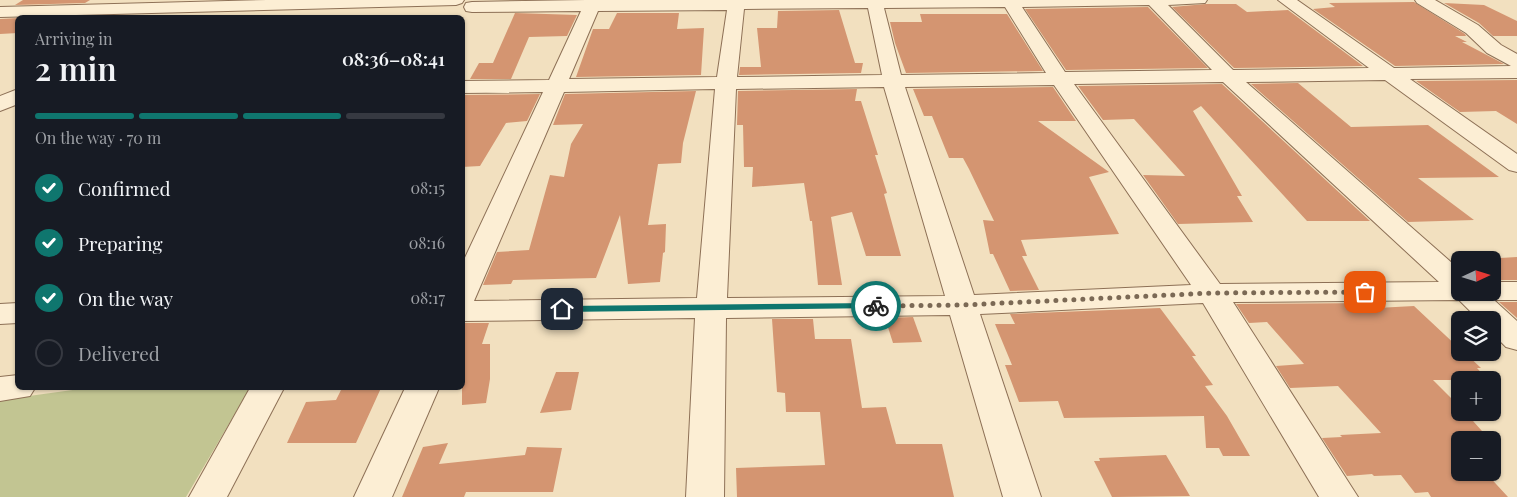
<!DOCTYPE html>
<meta charset="utf-8">
<style>
body{margin:0;font-family:"Playfair Display",serif;background:#242831;color:#f1f3f6;height:100vh;display:flex;flex-direction:column;font-size:19px;white-space:nowrap}
*{box-sizing:border-box;margin:0}
p{font-size:16px;color:#9ea1a6}
.icon{flex:none;width:28px;height:28px;fill:none;stroke:currentColor;stroke-width:2;stroke-linecap:round;stroke-linejoin:round}
.map{position:relative;flex:1;overflow:hidden}
.drawer{position:absolute;left:15px;top:15px;width:450px;height:375px;display:flex;flex-direction:column;background:#171b24;border-radius:8px;box-shadow:0 1px 4px #0004}
.drawer>*{flex:none}
.needle{width:32px;rotate:86deg}
.buttons{position:absolute;left:1451px;top:251px;display:grid;gap:10px}
.buttons a{display:grid;place-items:center;width:50px;height:50px;border-radius:8px;background:#171b24;box-shadow:0 1px 4px #0004;font-size:25px}
.pin{position:absolute;display:grid;place-items:center;width:42px;height:42px;color:#fff;margin:-21px;border-radius:10px;box-shadow:0 2px 8px #0006}
.courier{position:absolute;display:grid;place-items:center;width:50px;height:50px;margin:-25px;border:4px solid #0f766e;border-radius:50%;background:#fff;color:#222;box-shadow:0 1px 6px #0007}
.summary em{font-style:normal;font-weight:600}
.summary div{display:flex;flex-direction:column-reverse}
.summary{display:flex;align-items:center;justify-content:space-between;height:85px;padding:0 20px}
h1{font-size:32px;font-weight:600;line-height:38px}
.bar{display:grid;grid-template-columns:repeat(4,1fr);gap:8px 5px;align-content:center;height:60px;padding:0 20px}
.bar i{height:6px;border-radius:4px;background:#363941}
.bar .active{background:#0f766e}
.bar p{grid-column:span 4}
ol{padding:0 20px;list-style:none}
li{display:flex;align-items:center;gap:15px;height:55px}
li p{margin-inline-start:auto}
li .icon{padding:5px;border-radius:50%;background:#0f766e;color:#fff;stroke-width:4}
li:last-child{color:#9ea1a6}
li i{width:28px;height:28px;border:2px solid #363941;border-radius:50%}
.map>svg:first-child{display:block}
.cemetery{fill:#c2c592}
.building{fill:#d49571}
.lines{fill:none;stroke-linecap:round;stroke-linejoin:round}
.minor-casing{stroke:#8d7056;stroke-width:2}
.minor{fill:#fceed4;fill-rule:evenodd}
.route{fill:#0f766e}
.done{stroke:#7b6955;stroke-width:5;stroke-dasharray:0 9}
</style>
<div class="map">
<svg width="1517" height="497" viewBox="0 0 1517 497">
<rect width="100%" height="100%" fill="#f2e0bf"/>
<!-- cemetery -->
<path class="cemetery" d="M87,388H250L186,497H0V400Z"/>
<!-- building -->
<g class="building">
<path d="M23,0H90L85,3L15,5Z"/>
<path d="M1414,2L1465,34L1466,36H1455L1467,42H1462L1504,64L1395,66L1313,9L1335,7L1329,3Z"/>
<path d="M1444,3L1484,5L1517,21V36H1493L1479,23Z"/>
<path d="M1206,4H1236L1247,12L1288,10L1363,66L1234,68L1172,7Z"/>
<path d="M1148,7L1208,68L1066,70L1025,9Z"/>
<path d="M839,10L855,63H863L861,73L739,75L740,67H761L757,28H777L778,11Z"/>
<path d="M515,13L577,15L567,36L529,37L511,79H470L479,63H493Z"/>
<path d="M617,13H679L677,29L704,28L701,75L576,77L593,29H609Z"/>
<path d="M920,14H1007L1043,71L906,73L895,43L890,22H922Z"/>
<path d="M18,18V33L0,34V19Z"/>
<path d="M1517,80V124L1496,111L1460,112L1416,81Z"/>
<path d="M1298,83L1351,127L1428,125L1499,177L1418,178L1474,220L1408,222L1251,84Z"/>
<path d="M1222,84L1370,221H1307L1201,106L1193,111L1242,196H1237L1253,222L1178,224L1143,175L1185,176L1134,119L1103,120L1078,86Z"/>
<path d="M1053,87L1076,121H1038L1109,172L1089,177L1119,234L1021,240L1027,256H1022L1039,290L1010,291L993,254H990L983,220L994,221L969,169L963,158H949L932,116H924L913,89Z"/>
<path d="M857,89L855,101H861L878,155H875L887,193L884,194L901,256H866L852,212L831,217L842,285H818L812,221H810L804,183L752,187L753,167H744L743,125H737L738,91Z"/>
<path d="M696,91L683,143L681,163L658,164L648,225L666,224L665,252L663,253L662,263L660,282L628,284L620,215L596,278L513,280L511,284L483,285L497,252L529,250L550,175L564,177L571,144L583,124L553,125L565,94Z"/>
<path d="M540,94L527,121L506,123L480,166L462,167V95Z"/>
<path d="M1517,257V280H1492V260H1466Z"/>
<path d="M1499,302H1517V318Z"/>
<path d="M1372,303L1377,308L1414,306L1460,349V352H1464L1481,368H1477L1488,380H1433L1460,407V412H1465L1490,440H1460V472H1485L1508,497H1431L1428,492L1415,493L1401,475L1374,476L1372,474L1347,476L1322,438L1342,437L1340,435L1381,433L1338,386L1290,388L1276,366L1304,364L1267,322L1249,323L1236,304Z"/>
<path d="M1160,308L1196,356H1192L1213,385L1205,386L1227,416L1250,456H1223L1219,448H1206L1204,416L1064,418L1058,401L1019,402L1005,365H1012L995,324H1015L1010,314Z"/>
<path d="M913,317L922,342L893,343L885,318Z"/>
<path d="M772,319H813L815,339H851L862,408L886,407L896,444H942L954,497H737L736,468L825,465L820,412H786L785,393L777,392Z"/>
<path d="M462,323H489L482,344H490V379L486,403L462,405Z"/>
<path d="M556,372H579L571,410L540,413Z"/>
<path d="M342,388H381L356,443H287L306,402L336,400Z"/>
<path d="M448,443L439,464L525,455L527,447L562,448L553,492H466L464,497H402L423,447Z"/>
<path d="M1166,455L1190,496L1112,497L1094,461H1100L1099,458Z"/>
</g>
<g class="lines">
<defs>
<g id="minor">
<path d="M267,0H464L462,3L456,5L0,17V7Z"/>
<path d="M586,0H1207L1205,3L1168,5L1233,70L1369,68L1278,0H1297L1394,68L1511,66L1487,53L1466,33L1417,3L1415,0H1435L1478,25L1501,45L1517,54V78L1410,79L1517,154V172L1509,170L1385,80L1246,82L1460,270V292H1492V282H1517V300H1494L1517,321V350L1506,347L1492,333V320H1479L1459,300L1233,302L1358,497H1319L1203,303L980,314L1041,497H1003L950,315L726,318L724,497H686L695,318L462,321V264L543,92L462,93V81L549,80L581,11L472,12L466,11L464,7L466,3L472,2ZM1149,5L1212,70L1065,72L1022,7ZM1005,7L1046,73L901,75L884,8ZM868,8L882,75L737,77L744,9ZM727,10L717,77L569,79L598,11ZM1223,82L1439,282L1220,284L1074,84ZM1054,85L1191,285L974,295L905,87ZM884,87L945,296L727,298L736,89ZM715,89L697,298L474,301L564,92Z"/>
<path d="M18,89V104L0,111V96Z"/>
<path d="M18,303V323L0,324V304Z"/>
<path d="M18,375V388H35L30,396L0,401V377Z"/>
<path d="M250,388H284L227,497H189Z"/>
<path d="M405,388H439L392,497H354Z"/>
</g>
</defs>
<!-- minor casing -->
<use href="#minor" class="minor-casing"/>
<!-- minor -->
<use href="#minor" class="minor"/>
</g>
<!-- route -->
<path class="route" d="M876,303L879,304V308L562,312L557,309L562,306Z"/>
<g class="lines">
<!-- done -->
<path class="done" d="M876,306L963,305L1212,293L1365,292"/>
</g>
</svg>
<div class="buttons">
<a><svg class="needle" viewBox="-14 -14 28 28"><path d="M0-13l5 13h-10z" fill="#e53935"/><path d="M0 13l5-13h-10z" fill="#9ea1a6"/></svg></a>
<a><svg class="icon" aria-label="layers" viewBox="0 0 24 24"><path d="M12 4l9 5-9 5-9-5zM3 14l9 5 9-5"/></svg></a>
<a>+</a>
<a>−</a>
</div>
<div class="pin" style="left:1365px;top:292px;background:#ea580c"><svg class="icon" aria-label="bag" viewBox="0 0 24 24"><path d="M5 8h14l-1 12H6zM9 8a3 3 0 0 1 6 0"/></svg></div>
<div class="pin" style="left:562px;top:309px;background:#1f2937"><svg class="icon" aria-label="home" viewBox="0 0 24 24"><path d="M3 11l9-7 9 7M6 9v11h12V9"/></svg></div>
<div class="courier" style="left:876px;top:306px"><svg class="icon" aria-label="bike" viewBox="0 0 24 24"><circle cx="6" cy="16" r="4"/><circle cx="18" cy="16" r="4"/><path d="M6 16l4-8h5l3 8M10 8l3 8H6M13 5h3"/></svg></div>
<section class="drawer">
<div class="summary"><div><h1>2 min</h1><p>Arriving in</p></div><em>08:36–08:41</em></div>
<div class="bar"><i class="active"></i><i class="active"></i><i class="active"></i><i></i><p>On the way · 70 m</p></div>
<ol>
<li><svg class="icon" aria-label="check" viewBox="0 0 24 24"><path d="M5 12l5 5 9-10"/></svg>Confirmed<p>08:15</p></li>
<li><svg class="icon" aria-label="check" viewBox="0 0 24 24"><path d="M5 12l5 5 9-10"/></svg>Preparing<p>08:16</p></li>
<li><svg class="icon" aria-label="check" viewBox="0 0 24 24"><path d="M5 12l5 5 9-10"/></svg>On the way<p>08:17</p></li>
<li><i></i>Delivered</li>
</ol>
</section>
</div>
